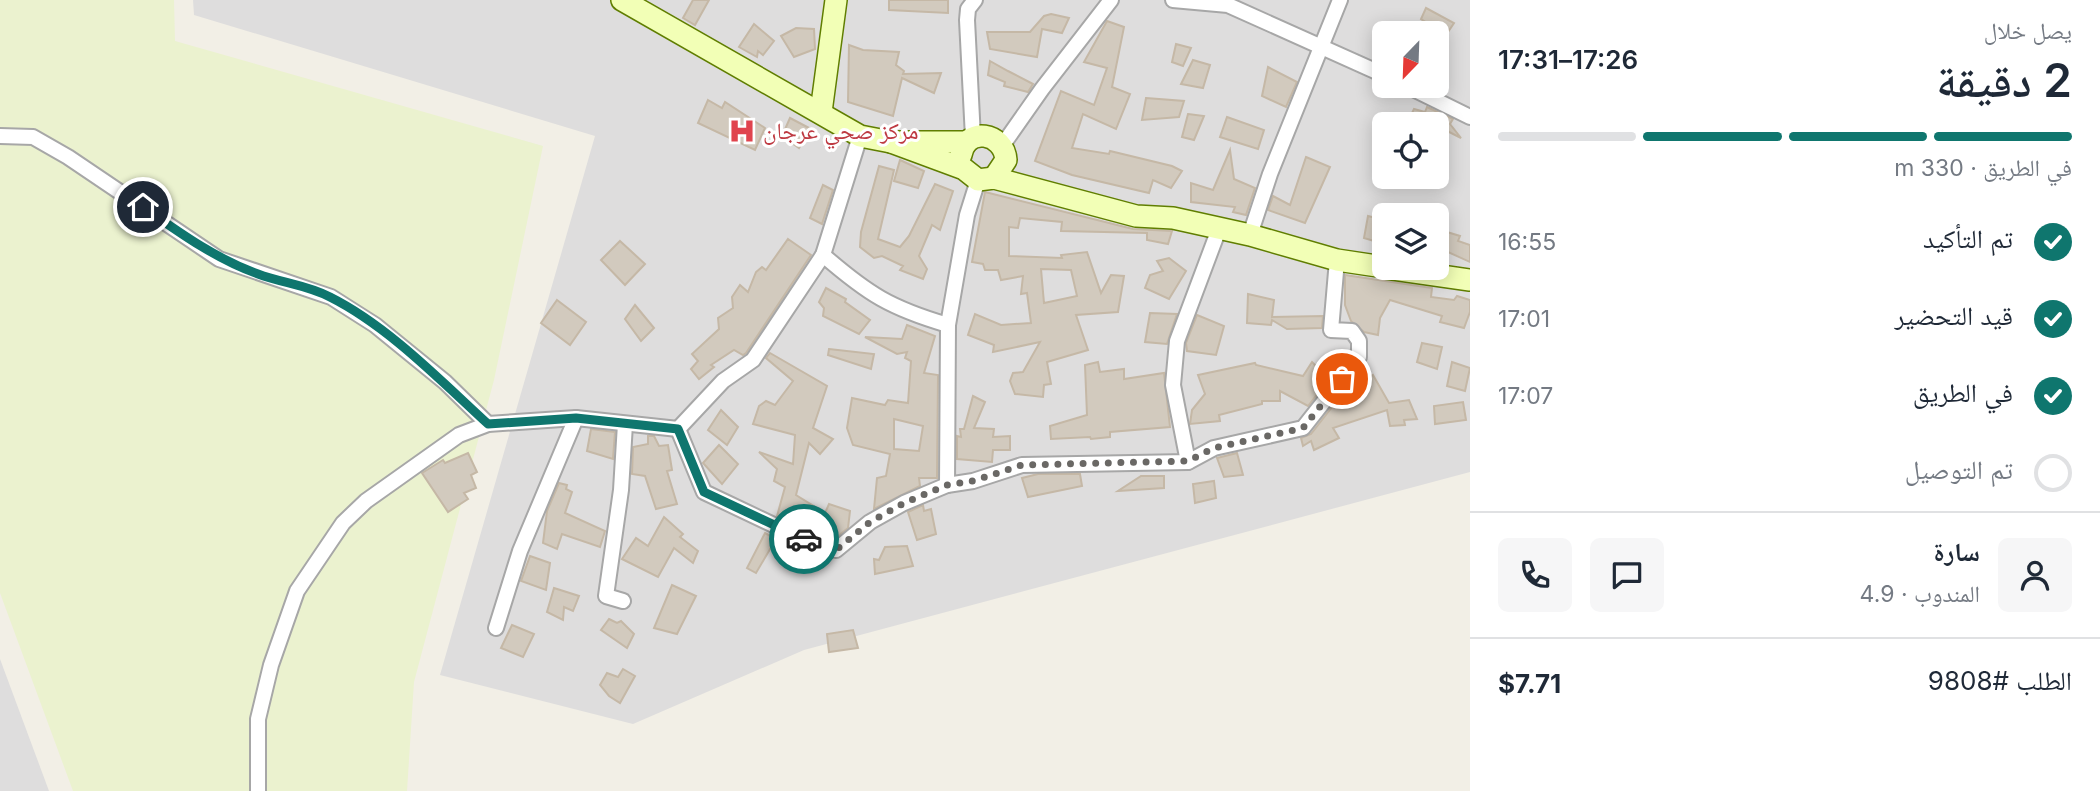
<!DOCTYPE html>
<html lang="ar">
<meta charset="utf-8">
<style>
body{margin:0;font-family:Inter,"Noto Naskh Arabic",sans-serif;background:#f6f6f7;color:#1f2937;direction:rtl;height:100vh;display:flex;flex-direction:column;font-size:26px;white-space:nowrap}
*{box-sizing:border-box;margin:0}
p{font-size:23px;color:#747a83}
.icon{flex:none;width:38px;height:38px;fill:none;stroke:currentColor;stroke-width:2;stroke-linecap:round;stroke-linejoin:round}
.map{position:relative;flex:1;overflow:hidden;direction:ltr}
.side{display:flex;flex-direction:column;background:#fff;width:630px}
.side>*{flex:none}
.needle{width:46px;rotate:203deg}
.controls{position:absolute;left:1372px;top:21px;display:grid;gap:14px}
.controls a{display:grid;place-items:center;width:77px;height:77px;border-radius:10px;background:#fff;box-shadow:0 4px 18px #0003;font-size:35px}
.pin{position:absolute;display:grid;place-items:center;width:60px;height:60px;color:#fff;margin:-30px;border:4px solid #fff;border-radius:50%;box-shadow:0 2px 7px #0007}
.courier{position:absolute;display:grid;place-items:center;width:70px;height:70px;margin:-35px;border:5px solid #0f766e;border-radius:50%;background:#fff;color:#222;box-shadow:0 2px 9px #0007}
.head em{font-style:normal;font-weight:600}
.head div{display:flex;flex-direction:column-reverse}
.head{display:flex;align-items:center;justify-content:space-between;height:119px;padding:0 28px}
h1{font-size:46px;font-weight:600;line-height:52px}
.bar{display:grid;grid-template-columns:repeat(4,1fr);gap:10px 7px;align-content:center;height:84px;padding:0 28px}
.bar i{height:9px;border-radius:5px;background:#e0e1e3}
.bar .on{background:#0f766e}
.bar p{grid-column:span 4}
.line{display:flex;align-items:center;gap:18px;padding:0 28px;border-top:2px solid #e0e1e3}
.line div{flex:1}
.round{display:grid;place-items:center;flex:none;width:74px;height:74px;border-radius:10px;background:#f6f6f7}
ol{padding:0 28px;list-style:none}
li{display:flex;align-items:center;gap:21px;height:77px}
li p{margin-inline-start:auto}
li .icon{padding:7px;border-radius:50%;background:#0f766e;color:#fff;stroke-width:4}
li:last-child{color:#747a83}
li i{width:38px;height:38px;border:4px solid #e0e1e3;border-radius:50%}
main{display:flex;flex:1;min-height:0}
.map>svg:first-child{display:block}
.residential{fill:#dedddd;fill-rule:evenodd}
.farmland{fill:#ebf2cf}
.building{fill:#d2cabe;stroke:#c5b8a6;stroke-width:2;fill-rule:evenodd}
.lines{fill:none;stroke-linecap:round;stroke-linejoin:round}
.street-casing{stroke:#a7a7a7;stroke-width:18}
.secondary-casing{stroke:#607e00;stroke-width:24}
.street{stroke:#fff;stroke-width:14}
.secondary{stroke:#f2ffb6;stroke-width:21}
.done{stroke:#6a6865;stroke-width:7;stroke-dasharray:0 12.6}
.route{stroke:#0f766e;stroke-width:9}
.labels{text-anchor:middle;dominant-baseline:central;stroke-width:6;stroke-linejoin:round;paint-order:stroke}
.health-label{font-size:23px;fill:#be3a42;stroke:#fff;text-anchor:start}
</style>
<main>
<section class="side">
<div class="head"><div><h1>2 دقيقة</h1><p>يصل خلال</p></div><em>17:26–17:31</em></div>
<div class="bar"><i class="on"></i><i class="on"></i><i class="on"></i><i></i><p>في الطريق · 330 m</p></div>
<ol>
<li><svg class="icon" aria-label="check" viewBox="0 0 24 24"><path d="M5 12l5 5 9-10"/></svg>تم التأكيد<p>16:55</p></li>
<li><svg class="icon" aria-label="check" viewBox="0 0 24 24"><path d="M5 12l5 5 9-10"/></svg>قيد التحضير<p>17:01</p></li>
<li><svg class="icon" aria-label="check" viewBox="0 0 24 24"><path d="M5 12l5 5 9-10"/></svg>في الطريق<p>17:07</p></li>
<li><i></i>تم التوصيل</li>
</ol>
<div class="line" style="height:126px"><a class="round"><svg class="icon" aria-label="person" viewBox="0 0 24 24"><circle cx="12" cy="8" r="4"/><path d="M4 21q1-7 8-7t8 7"/></svg></a><div><b>سارة</b><p>المندوب · 4.9</p></div><a class="round"><svg class="icon" aria-label="chat" viewBox="0 0 24 24"><path d="M4 5h16v11H9l-5 4z"/></svg></a><a class="round"><svg class="icon" aria-label="phone" viewBox="0 0 24 24"><path d="M5 4h4l2 5-3 2q2 4 5 5l2-3 5 2v4C11 20 4 13 5 4z"/></svg></a></div>
<div class="line" style="height:91px"><div>الطلب #9808</div><b>$7.71</b></div>
</section>
<div class="map">
<svg width="1470" height="791" viewBox="0 0 1470 791">
<rect width="100%" height="100%" fill="#f2efe6"/>
<!-- residential -->
<g class="residential">
<path d="M193,0H1470V472L804,650L633,724L440,675L595,136L194,15ZM1384,33H1437V86H1384ZM1384,124H1437V177H1384ZM1384,215H1437V268H1384Z"/>
<path d="M0,659L49,791H0Z"/>
</g>
<!-- farmland -->
<path class="farmland" d="M0,0H174L175,41L543,146L494,380L414,682L407,791H73L0,593Z"/>
<!-- building -->
<g class="building">
<path d="M693,0H709L695,25L683,18Z"/>
<path d="M889,0H948V13L889,10Z"/>
<path d="M1426,8L1454,23L1446,35L1421,19Z"/>
<path d="M1051,14L1069,18L1062,33L1042,29L1037,57L990,49L987,32H1030L1044,16Z"/>
<path d="M1107,21L1124,27L1112,87L1130,94L1116,129L1083,114L1072,148L1109,154L1110,151L1172,166L1182,171L1171,188L1153,180L1149,193L1072,175L1035,161L1061,91L1094,105L1107,68L1084,62Z"/>
<path d="M754,24L774,41L763,55L758,51L757,57L739,47Z"/>
<path d="M796,28L814,29L815,49L794,57L781,36Z"/>
<path d="M1176,44L1191,48L1183,66L1172,62Z"/>
<path d="M849,45L863,50L899,52L896,65L904,71L903,74L941,73L934,93L902,78L893,116L848,102Z"/>
<path d="M1193,60L1210,65L1203,88L1181,84Z"/>
<path d="M990,61L1008,71L1033,84L1028,92L1004,86L1005,82L988,75Z"/>
<path d="M1268,67L1297,82L1286,107L1262,96Z"/>
<path d="M1146,98L1184,101L1179,117L1142,120Z"/>
<path d="M708,100L722,108L725,102L765,128L755,150L698,123Z"/>
<path d="M1427,107L1453,119L1450,124L1461,138L1412,113L1414,109L1425,112Z"/>
<path d="M1188,114L1204,116L1194,140L1182,137Z"/>
<path d="M1227,117L1264,130L1258,149L1220,137Z"/>
<path d="M790,118L811,129L799,148L782,136Z"/>
<path d="M1230,150L1234,179L1255,188L1246,215L1233,212L1235,207L1191,202V183L1213,190Z"/>
<path d="M1306,157L1330,167L1305,223L1268,210L1273,196L1290,205Z"/>
<path d="M900,160L924,171L918,188L894,181Z"/>
<path d="M879,166L894,170L878,239L900,247L909,236L935,184L953,191L940,230L932,225L919,256L927,269L923,279L900,270L903,266L882,256L874,258L860,247L861,232Z"/>
<path d="M823,185L833,190L822,224L810,218Z"/>
<path d="M985,192L1133,229L1172,231L1168,244L1147,240V233L1061,231L1062,222L1020,218L1018,228L1009,227V256L1062,258L1061,255L1087,252L1101,293L1111,275L1124,276L1118,312L1076,315L1088,350L1047,362L1051,384L1044,385L1043,397L1015,394L1010,381L1013,373L1023,372L1040,342L993,352L994,345L968,335L975,314L1001,325L1031,323L1027,293L1021,294L1023,276L1001,280L998,270H985L983,264L972,262ZM1041,269L1071,270L1077,296L1044,303Z"/>
<path d="M1368,216L1384,220V244L1364,238Z"/>
<path d="M1437,229L1460,236L1458,241L1470,245V262L1437,247Z"/>
<path d="M788,239L811,255L746,353L743,355L734,350L711,365L714,367L699,379L691,369L698,361L692,354L719,329L718,318L733,308L732,297L740,285L748,292L756,272L762,267L766,270Z"/>
<path d="M620,241L645,264L625,285L601,260Z"/>
<path d="M1169,258L1186,271L1169,299L1145,288L1150,275L1163,271L1157,261Z"/>
<path d="M1345,275L1432,288L1431,297L1454,300L1457,296L1470,300V312L1464,328L1440,322L1442,316L1390,300L1380,318L1378,335L1364,332L1351,321L1345,305Z"/>
<path d="M826,288L846,299L845,302L870,320L859,334L823,316L824,308L819,302Z"/>
<path d="M1248,294L1274,300L1272,317L1323,316L1322,328L1287,329L1272,320L1271,325L1247,323Z"/>
<path d="M557,300L586,322L570,345L541,323Z"/>
<path d="M635,305L654,328L641,341L625,319Z"/>
<path d="M1150,313L1177,314L1167,344L1145,342Z"/>
<path d="M1197,315L1224,326L1216,355L1187,351L1186,343Z"/>
<path d="M907,325L935,336L924,373L938,375L937,478H919L920,486L874,509L877,478L886,476L890,454L853,445L847,428L852,398L885,405L888,400L908,403L911,361L905,358L907,352L897,354L865,337L902,339ZM894,419L923,426L919,451L894,449Z"/>
<path d="M1422,343L1442,347L1437,369L1417,362Z"/>
<path d="M829,349L874,354L871,369L828,355Z"/>
<path d="M770,353L827,386L813,428L833,439L820,454L809,443L796,495L825,513L829,504L850,511L848,528L838,536L777,516L785,487L774,481L777,469L759,452L793,464L795,435L753,424L759,406L766,401L775,405L793,381L766,358Z"/>
<path d="M1098,362L1100,372L1124,369V379L1164,373L1170,427L1110,432V437L1091,439L1090,437L1051,439L1050,426L1087,415L1085,365Z"/>
<path d="M1312,362L1329,379L1308,406L1280,391V401H1262V404L1219,415L1220,421L1190,424L1192,410L1205,394L1198,375L1255,363L1256,365L1303,376Z"/>
<path d="M1452,362L1470,368L1465,391L1447,386Z"/>
<path d="M1373,375L1389,403L1409,400L1417,419L1404,420L1405,425L1390,426L1387,410L1333,428L1339,438L1314,450L1311,441L1303,446L1301,438L1311,434L1343,393Z"/>
<path d="M973,396L985,402L974,428L994,429L993,437L1010,436V450H993L992,462L957,459V436L961,437L960,429H964Z"/>
<path d="M1463,402L1466,420L1435,424L1434,406Z"/>
<path d="M721,410L738,427L727,445L708,430Z"/>
<path d="M591,429L615,432L613,459L587,451Z"/>
<path d="M648,436H654L659,446L668,445L672,470L667,471L677,504L656,509L645,476L632,474L633,447L648,444Z"/>
<path d="M719,445L738,464L722,484L703,463Z"/>
<path d="M468,453L477,472L471,475L476,488L464,493L468,499L448,512L422,473L443,460L445,463Z"/>
<path d="M1237,453L1243,475L1224,477L1217,458Z"/>
<path d="M1038,474H1080L1082,486L1028,497L1022,478Z"/>
<path d="M1141,476H1164V488L1118,491Z"/>
<path d="M1214,481L1216,498L1195,503L1193,484Z"/>
<path d="M559,483L567,485L566,489L572,492L565,513L605,531L600,547L562,534L557,549L543,543L547,511Z"/>
<path d="M923,505L924,511L931,509L936,534L917,540L908,512Z"/>
<path d="M664,517L683,534L680,537L698,551L693,563L674,548L658,577L622,559L636,538L648,546Z"/>
<path d="M765,533L776,539L756,573L747,568Z"/>
<path d="M907,546L913,566L875,574L874,559L879,560L885,547Z"/>
<path d="M530,556L550,563L546,590L521,581Z"/>
<path d="M672,585L696,596L677,634L654,628Z"/>
<path d="M554,588L579,596L573,611L564,607L563,620L547,612Z"/>
<path d="M609,619L617,623L621,621L634,634L627,648L601,630Z"/>
<path d="M512,625L534,634L523,657L501,648Z"/>
<path d="M853,630L858,648L829,652L827,634Z"/>
<path d="M623,669L635,676L620,703L609,696L600,685L607,673L618,677Z"/>
</g>
<g class="lines">
<defs>
<g id="street">
<path d="M1173,0L1228,5L1384,75"/>
<path d="M1407,86L1470,117"/>
<path d="M0,136L33,137L68,157L219,259L331,297L375,325L445,382L488,424"/>
<path d="M973,138L967,20L968,9L975,0"/>
<path d="M1002,146L1042,89L1111,0"/>
<path d="M1250,235L1270,174L1340,0"/>
<path d="M823,255C868,294 890,308 948,325"/>
<path d="M678,429L704,492L820,547L836,550L870,522L904,503L947,485L973,481L1022,465L1188,462L1214,448L1303,428L1359,357V341L1352,331L1331,330L1337,260"/>
<path d="M1188,462L1173,385L1177,341L1219,229"/>
<path d="M947,485L948,325L967,215L978,180"/>
<path d="M623,601L606,596L621,490L625,424"/>
<path d="M496,628L520,551L576,418"/>
<path d="M258,791V719L271,665L297,591L343,523L366,501L459,435L488,424L576,418L678,429L723,381L753,360L823,255L860,136"/>
</g>
<g id="secondary">
<path d="M622,0L860,136L891,142H967"/>
<path d="M821,112L836,0"/>
<path d="M891,142L964,169L978,180L994,178L1136,216L1173,218L1250,235L1337,260L1384,267"/>
<path d="M961,155C966,126 1004,132 1006,160L994,178"/>
<path d="M1386,268L1470,280"/>
</g>
</defs>
<!-- street casing -->
<use href="#street" class="street-casing"/>
<!-- secondary casing -->
<use href="#secondary" class="secondary-casing"/>
<!-- street -->
<use href="#street" class="street"/>
<!-- secondary -->
<use href="#secondary" class="secondary"/>
</g>
<g class="lines">
<!-- done -->
<path class="done" d="M804,539L836,550L870,522L904,503L947,485L973,481L1022,465L1188,461L1214,448L1303,428L1342,379"/>
<!-- route -->
<path class="route" d="M143,207C180,233 216,259 258,274C282,283 307,285 330,297C388,326 441,381 488,424L576,418L678,429L704,492L804,539"/>
</g>
<!-- icons -->
<defs>
<symbol id="hospital-bare" viewBox="-9 -9 18 18"><path d="M-5-5h3v3.5h4V-5h3V5h-3V1.5h-4V5h-3Z" fill="#e0444e" stroke="#fff" stroke-width="2.5" paint-order="stroke"/></symbol>
</defs>
<g fill-rule="evenodd">
<use href="#hospital-bare" x="723" y="112" width="38" height="38"/>
</g>
<g class="labels">
<!-- health labels -->
<g class="health-label">
<text x="763" y="131">مركز صحي عرجان</text>
</g>
</g>
</svg>
<div class="controls">
<a><svg class="needle" viewBox="-14 -14 28 28"><path d="M0-13l5 13h-10z" fill="#e53935"/><path d="M0 13l5-13h-10z" fill="#747a83"/></svg></a>
<a><svg class="icon" aria-label="locate" viewBox="0 0 24 24"><circle cx="12" cy="12" r="6"/><path d="M12 2v4M12 18v4M2 12h4M18 12h4"/></svg></a>
<a><svg class="icon" aria-label="layers" viewBox="0 0 24 24"><path d="M12 4l9 5-9 5-9-5zM3 14l9 5 9-5"/></svg></a>
</div>
<div class="pin" style="left:1342px;top:379px;background:#ea580c"><svg class="icon" aria-label="bag" viewBox="0 0 24 24"><path d="M5 8h14l-1 12H6zM9 8a3 3 0 0 1 6 0"/></svg></div>
<div class="pin" style="left:143px;top:207px;background:#1f2937"><svg class="icon" aria-label="home" viewBox="0 0 24 24"><path d="M3 11l9-7 9 7M6 9v11h12V9"/></svg></div>
<div class="courier" style="left:804px;top:539px"><svg class="icon" aria-label="car" viewBox="0 0 24 24"><path d="M5 17H2v-5l4-1 3-4h7l3 4 3 1v5h-3M9 17h6M6 11h13"/><circle cx="7" cy="17" r="2"/><circle cx="17" cy="17" r="2"/></svg></div>
</div>
</main>
